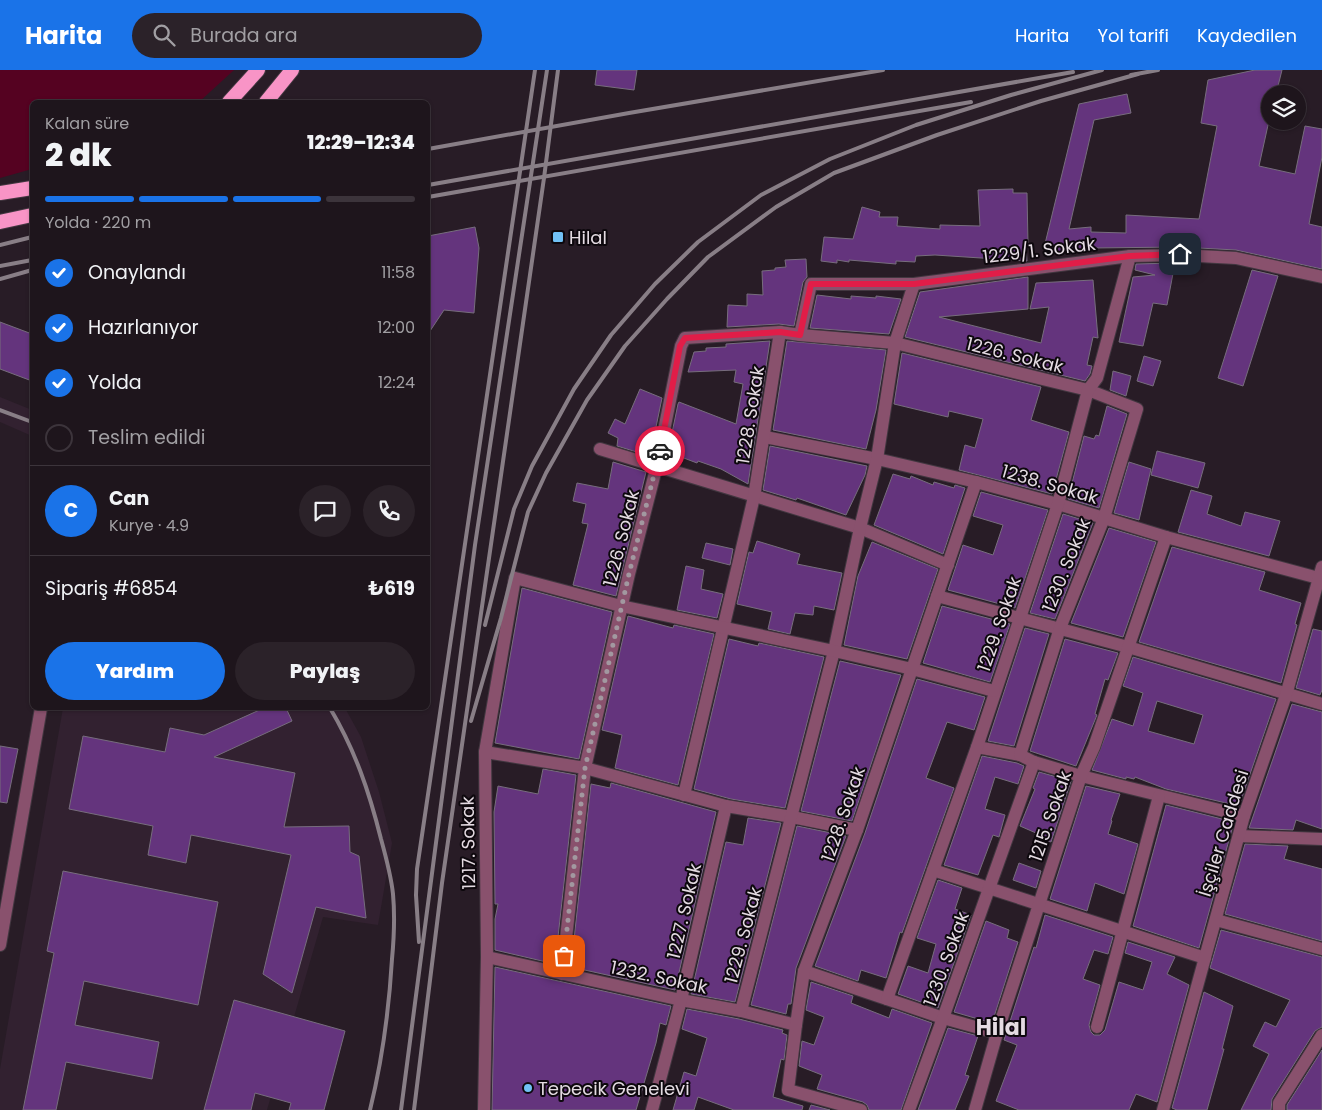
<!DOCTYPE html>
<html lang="tr">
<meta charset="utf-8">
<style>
body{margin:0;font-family:Poppins,sans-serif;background:#2b2229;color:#f1f3f6;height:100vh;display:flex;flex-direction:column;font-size:19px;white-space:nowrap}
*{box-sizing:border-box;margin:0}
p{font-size:16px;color:#a19fa3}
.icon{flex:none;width:28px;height:28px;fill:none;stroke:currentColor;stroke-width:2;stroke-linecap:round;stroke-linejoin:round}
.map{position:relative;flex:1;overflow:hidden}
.sheet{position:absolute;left:30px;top:30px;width:400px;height:610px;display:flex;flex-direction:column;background:#1e151c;border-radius:8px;box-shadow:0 1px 4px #0004,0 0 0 1px #3c343b}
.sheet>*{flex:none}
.controls{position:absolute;left:1261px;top:15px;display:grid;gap:10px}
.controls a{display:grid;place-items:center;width:45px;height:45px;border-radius:50%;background:#1e151c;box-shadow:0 1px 4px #0004,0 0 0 1px #3c343b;font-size:25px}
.pin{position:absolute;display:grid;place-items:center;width:42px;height:42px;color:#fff;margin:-21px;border-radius:10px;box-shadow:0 2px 8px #0006}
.courier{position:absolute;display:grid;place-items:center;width:50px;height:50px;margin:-25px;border:4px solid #e11d48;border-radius:50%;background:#fff;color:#222;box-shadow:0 1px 6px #0007}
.summary em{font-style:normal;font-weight:800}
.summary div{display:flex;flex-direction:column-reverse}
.summary{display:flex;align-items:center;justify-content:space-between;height:85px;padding:0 15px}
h1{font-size:32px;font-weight:800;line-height:38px}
.bar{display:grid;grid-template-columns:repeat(4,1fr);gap:8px 5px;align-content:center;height:60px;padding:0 15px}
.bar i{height:6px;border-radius:4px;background:#3c343b}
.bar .active{background:#1a73e8}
.bar p{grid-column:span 4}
.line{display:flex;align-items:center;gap:12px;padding:0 15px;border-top:1px solid #3c343b}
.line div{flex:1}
.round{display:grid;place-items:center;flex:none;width:52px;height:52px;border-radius:26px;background:#2b2229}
ol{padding:0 15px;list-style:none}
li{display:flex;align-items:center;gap:15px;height:55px}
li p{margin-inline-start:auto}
li .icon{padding:5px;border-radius:50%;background:#1a73e8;color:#fff;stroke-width:4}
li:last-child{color:#a19fa3}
li i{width:28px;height:28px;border:2px solid #3c343b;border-radius:50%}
.cta{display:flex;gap:10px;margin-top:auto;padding:10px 15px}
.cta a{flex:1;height:58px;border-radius:30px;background:#1a73e8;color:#fff;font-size:20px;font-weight:800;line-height:58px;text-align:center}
.cta a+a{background:#2b2229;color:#f1f3f6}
header{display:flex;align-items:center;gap:30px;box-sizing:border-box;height:70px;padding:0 25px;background:#1a73e8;color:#fff}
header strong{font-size:24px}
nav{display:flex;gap:28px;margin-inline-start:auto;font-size:18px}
.search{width:350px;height:45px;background:#2b2229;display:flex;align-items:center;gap:12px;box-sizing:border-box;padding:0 18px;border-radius:28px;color:#a19fa3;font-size:19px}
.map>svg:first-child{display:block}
.built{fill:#322130}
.green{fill:#550221}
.building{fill:#64347d;stroke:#776d7d;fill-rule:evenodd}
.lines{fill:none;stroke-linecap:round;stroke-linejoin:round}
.minor-casing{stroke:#423740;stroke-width:14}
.trunk-casing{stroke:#423740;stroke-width:16}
.minor{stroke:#89516d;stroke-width:12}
.trunk{stroke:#f894c6;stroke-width:14}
.rail{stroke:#887e86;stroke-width:4}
.done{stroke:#a298a0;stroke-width:5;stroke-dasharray:0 9}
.route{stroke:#e11d48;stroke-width:6}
.poi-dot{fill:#71c1f5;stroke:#0d080d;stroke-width:2}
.labels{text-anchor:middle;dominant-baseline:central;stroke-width:4;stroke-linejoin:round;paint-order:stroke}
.poi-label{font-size:18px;fill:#e4dbe2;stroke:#0d080d;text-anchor:start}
.street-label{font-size:18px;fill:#e4dbe2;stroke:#0d080d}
.district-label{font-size:22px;font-weight:bold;fill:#e4dbe2;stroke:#0d080d}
</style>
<header>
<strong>Harita</strong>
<div class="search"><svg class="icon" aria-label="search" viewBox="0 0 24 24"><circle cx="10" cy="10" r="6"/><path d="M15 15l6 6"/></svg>Burada ara</div>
<nav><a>Harita</a><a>Yol tarifi</a><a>Kaydedilen</a></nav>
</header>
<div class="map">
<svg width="1322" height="1040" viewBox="0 0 1322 1040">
<rect width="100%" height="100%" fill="#281c26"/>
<!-- built -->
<g class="built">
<path d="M0,327L32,340V366L0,352Z"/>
<path d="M63,638H345L361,667L379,722L392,773L378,855L323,847L267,1040H0V999Z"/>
</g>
<!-- green -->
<path class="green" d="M0,0H234L199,32H32V99L0,108Z"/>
<!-- building -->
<g class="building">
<path d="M597,0H637L634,20L595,15Z"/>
<path d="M1255,0H1282L1276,24H1270V46L1259,96L1295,104L1305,56L1322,59V87L1309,154L1322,157V199L1236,180L1180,177L1092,178L1064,180L1063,183L1044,178L1079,34L1127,24L1131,43L1094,50L1069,159L1091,157V162L1126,163V145L1199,149L1217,56L1201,53L1208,10Z"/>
<path d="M1013,119V123H1027L1028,174H1026L1027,191L935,185L916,186L915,192L896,191V194L849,190V192L837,190V193L821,191L824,167L853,169L862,137L880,142L879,147H898L897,156L940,159V155L980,156L978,120Z"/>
<path d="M475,157L479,178L474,243L444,240L428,264V166Z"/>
<path d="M806,189L807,207L803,212L794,256L779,254L727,257L728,235L747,236V224L763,225L762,201L775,200V198L786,197L785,190Z"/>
<path d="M1175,193L1167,235L1153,233L1143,276L1119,272L1133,207L1155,205L1135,200L1136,194Z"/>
<path d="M1252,200L1278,206L1243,316L1218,308Z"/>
<path d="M1028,207V239L939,247L1041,273L1049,237L1030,239L1036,213L1093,210L1098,268L1093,267L1087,295L1092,296L1090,304L1085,311L905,267L920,222Z"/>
<path d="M817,225L851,229V226L876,228V226L901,229L889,264L810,258Z"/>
<path d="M0,252L32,264V311L0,299Z"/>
<path d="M770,271L748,414L721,399L698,391L697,393L668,382L678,334L679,332L736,354L743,314L734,312L736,300L688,302L694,282L706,281V278L726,277V274Z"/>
<path d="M787,271L886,280L876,340L866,379L773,360Z"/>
<path d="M902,283L1041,317L1031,350L1069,362L1052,424L959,400L965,375L975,378L983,349L949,341L948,347L894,334Z"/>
<path d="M1144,286L1161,291L1153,316L1137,311Z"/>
<path d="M1113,301L1131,306L1126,326L1110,320Z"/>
<path d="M640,319L662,328L650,386L617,376L618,368L608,363L615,349L625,354Z"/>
<path d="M1107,336L1127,344L1099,438L1068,429L1084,366L1094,369L1096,365L1099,366Z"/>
<path d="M770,376L867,396L865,405L846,445L797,428L796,430L763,420Z"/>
<path d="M1157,381L1205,393L1198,418L1151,405Z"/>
<path d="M613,392L646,402L616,526L573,515L588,454L582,453L586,434L573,431L577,413L608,419Z"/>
<path d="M1129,392L1151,399L1139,450L1114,443Z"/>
<path d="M893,404L910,409L911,406L933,415L934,412L954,418L955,415L965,418L943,484L874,455Z"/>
<path d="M1191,420L1212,426L1207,444L1241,456L1245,442L1280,451L1269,486L1178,462Z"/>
<path d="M981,422L1048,440L1015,538L948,520L963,475L993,485L1003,455L973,446Z"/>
<path d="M1063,444L1093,453L1055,549L1030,543Z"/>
<path d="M1109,458L1156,472L1123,567L1071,553Z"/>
<path d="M757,471L800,484L797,494L842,503L834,540L814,536L813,545L795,543L790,564L768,559L772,542L737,534L749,482L753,483Z"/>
<path d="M872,472L938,499L907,589L844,575L858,506Z"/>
<path d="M706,473L733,479L730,495L702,488Z"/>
<path d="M1172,477L1265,502L1259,520L1301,533L1295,554L1297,555L1281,613L1139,572Z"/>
<path d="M686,496L704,500L701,519L723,524L717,548L677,540Z"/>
<path d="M522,518L612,542L579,689L495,673Z"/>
<path d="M942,536L1010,554L990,612L923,593Z"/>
<path d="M628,546L673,558L674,555L714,564L678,715L615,698L622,665L602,660Z"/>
<path d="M1025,558L1049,564L1014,676L988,671Z"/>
<path d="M1313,559L1322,561V620L1320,625L1296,618Z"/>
<path d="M729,569L758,576L759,573L824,587L785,738L731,729L694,719Z"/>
<path d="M1065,569L1118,583L1108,610L1105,609L1095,644L1097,645L1076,696L1030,681Z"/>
<path d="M1133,587L1276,629L1239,736L1166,719L1135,707L1134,709L1126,707V709L1092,700L1112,649L1133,656L1143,623L1123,616ZM1157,631L1203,645L1194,674L1148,661Z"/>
<path d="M840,591L901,605L852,751L801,741Z"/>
<path d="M917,609L985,627L974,660L947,652L926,708L954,718L902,863L900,862L886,908L861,900L858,911L815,896L865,763Z"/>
<path d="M1292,634L1322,642V759L1296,750L1293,760L1249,758Z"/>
<path d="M264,638H286L292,651L214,687L295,703L284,757L349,756L350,782L359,786L366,848L316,837L292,923L263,904L291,785L191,765L186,793L148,785L153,756L69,739L83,666L165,682L170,658L204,665Z"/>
<path d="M0,676L18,679L7,733L0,732Z"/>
<path d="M982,686L1017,693L1024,696L1018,714L995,707L985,739L1005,745L999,767L993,765L978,805L944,795Z"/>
<path d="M543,699L576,705L555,894L495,880V849L498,834H495L494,742L498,716L538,724Z"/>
<path d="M1039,702L1071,711L1051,772L1035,765L1036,763L1020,756L1035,719L1033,718Z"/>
<path d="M611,713L716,742L675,920L571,897L591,714L610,718Z"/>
<path d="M1086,716L1120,724L1111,750L1112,751L1108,764L1138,774L1124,824L1095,813L1087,841L1050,829Z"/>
<path d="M1166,735L1234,752L1199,878L1133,856Z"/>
<path d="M748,748L781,753L735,932L691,924L726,772L743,775Z"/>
<path d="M797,756L846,766L796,898L791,934H788L786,944L751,935Z"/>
<path d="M1245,774L1288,776L1284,789L1322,799V871L1225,844Z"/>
<path d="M1019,793L1041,801L1036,818L1013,810Z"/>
<path d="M63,801L218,832L198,935L84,911L75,955L159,972L152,1009L66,992L56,1040H23L54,883L47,881Z"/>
<path d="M938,810L962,818L955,839L971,845L938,938L898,924L908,896L928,903L936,874L917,868Z"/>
<path d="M1045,845L1113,867L1108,884L1094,880L1083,909L1100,915L1089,955L1091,962L1094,965H1100L1105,960L1119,912L1143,920L1152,892L1125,883L1128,872L1175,887L1167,904L1189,915L1157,1032L1136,1024L1129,1040H1019L996,1031L1017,975L1004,970L1034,877L1036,878Z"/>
<path d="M986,851L1009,860L1007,868L1018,872L992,953L954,942Z"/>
<path d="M1221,860L1322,887V957L1315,961L1272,1029L1271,1040H1241L1269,984L1253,976L1265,952L1276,957L1290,930L1210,898Z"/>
<path d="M495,897L671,936L666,955L660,953L656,973L636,1040H492Z"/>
<path d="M811,912L853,926L851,933L889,948L892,939L932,953L901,1040H869L867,1035L863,1032L817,1019L822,1005L799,996L802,971L814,975L824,947L806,940Z"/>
<path d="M1204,922L1233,936L1222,979H1224L1207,1040H1177L1172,1038Z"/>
<path d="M234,930L345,961L324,1040H289L291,1033L255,1023L251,1040H204Z"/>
<path d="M687,939L739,949L783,960L782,963L787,965L784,990L781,989L773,1027L803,1036L802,1040H734L698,1027L694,1040H673L684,1002L696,1006L707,968L682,959Z"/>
<path d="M948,958L978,966L965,1005L969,1006L955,1040H918Z"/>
<path d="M1322,980V1040H1287V1035Z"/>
<path d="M811,1035L830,1040H809Z"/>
</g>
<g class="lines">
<defs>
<g id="minor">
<path d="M800,265L811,214H914L1130,186L1180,185L1236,188L1322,207"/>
<path d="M765,367L877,389L976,412L1058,434L1166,467L1322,509"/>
<path d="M600,379L860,458L948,495"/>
<path d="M937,526L1128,577L1322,634"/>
<path d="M977,677L1020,685L1034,692L1081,706L1244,746"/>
<path d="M485,682L585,698L726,736L792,747L857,760"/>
<path d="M684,725L754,427L780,262"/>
<path d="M1239,766L1322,769"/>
<path d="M933,800L1205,888"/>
<path d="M1216,850L1322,879"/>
<path d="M0,875L41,638"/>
<path d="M487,887L681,930L741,941L796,955"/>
<path d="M804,901L943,948L997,963"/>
<path d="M562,904L585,698L629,504L657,395L681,276L685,268L780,262L800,265L895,273L1088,320L1137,339L1104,448L1060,558L1020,685"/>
<path d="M887,929L977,677L1058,434L1088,320L1097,308L1130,186"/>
<path d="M741,941L834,581L860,458L877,389L895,273L914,214"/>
<path d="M1097,957L1159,726"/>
<path d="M484,1040L487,887L485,682L515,508L621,536L834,581L912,599L994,621"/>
<path d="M652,1040L681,930L726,736"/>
<path d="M861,1040L788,1020L796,955L804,901L857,760L976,412"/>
<path d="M909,1040L943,948L1034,692"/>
<path d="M975,1040L997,963L1081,706L1094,677L1166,467"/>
<path d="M1163,1040L1244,746L1286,625L1322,497"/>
<path d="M1279,1040V1033L1322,965"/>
</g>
<g id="trunk">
<path d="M229,32L258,0"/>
<path d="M266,32L292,0"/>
<path d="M0,123L32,118"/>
<path d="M0,152L32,145"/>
</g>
</defs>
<!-- minor casing -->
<use href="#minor" class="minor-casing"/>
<!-- trunk casing -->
<use href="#trunk" class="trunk-casing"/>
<!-- minor -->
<use href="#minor" class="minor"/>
<!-- trunk -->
<use href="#trunk" class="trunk"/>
<!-- rail -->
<g class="rail">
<path d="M1131,5L1158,0"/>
<path d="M428,79L629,43L883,0"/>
<path d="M428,115L1073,2"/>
<path d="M428,127L971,32"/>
<path d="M0,175L32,167"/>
<path d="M0,196L32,190"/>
<path d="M0,209L32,200"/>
<path d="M0,340L32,352"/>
<path d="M485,555L514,439L532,396L574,319L611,265L655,214L698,172L761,125L830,89L916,55L1011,25L1102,0"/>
<path d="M330,638C355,680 369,721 381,769C386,787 391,805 393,824C395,846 394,868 392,889C389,940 382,991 370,1040"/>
<path d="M471,651L501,548L528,442L546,403L587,330L625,276L667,229L708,187L776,137L834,103L937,65L1041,31L1138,4"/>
<path d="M419,872L416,825L417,799L535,0"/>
<path d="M401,1040L475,475L547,0"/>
<path d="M414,1040L442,813L544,108L558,0"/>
</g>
</g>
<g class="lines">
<!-- done -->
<path class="done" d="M564,886L585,698L629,504L660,381"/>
<!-- route -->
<path class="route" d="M660,381L680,276L685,268L780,262L800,265L811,214H914L1130,186L1180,184"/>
</g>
<!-- markers -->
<g class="poi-dot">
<rect x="552" y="161" width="12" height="12" rx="2.5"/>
<circle cx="528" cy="1018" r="5"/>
</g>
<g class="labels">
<!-- poi labels -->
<g class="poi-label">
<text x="569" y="167">Hilal</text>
<text x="538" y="1018">Tepecik Genelevi</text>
</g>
<!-- street labels -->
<g class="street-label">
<text transform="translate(1039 180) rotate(-7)">1229/1. Sokak</text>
<text transform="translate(1015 285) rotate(14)">1226. Sokak</text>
<text transform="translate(750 345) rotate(-81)">1228. Sokak</text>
<text transform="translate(1050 414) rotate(16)">1238. Sokak</text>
<text transform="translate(621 468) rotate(-76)">1226. Sokak</text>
<text transform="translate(1066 495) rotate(-68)">1230. Sokak</text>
<text transform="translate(999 554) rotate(-71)">1229. Sokak</text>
<text transform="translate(843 744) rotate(-71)">1228. Sokak</text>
<text transform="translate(1050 746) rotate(-71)">1215. Sokak</text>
<text transform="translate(1223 763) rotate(-73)">İşçiler Caddesi</text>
<text transform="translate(468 773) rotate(-91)">1217. Sokak</text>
<text transform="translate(684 841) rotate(-77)">1227. Sokak</text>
<text transform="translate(743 865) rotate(-75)">1229. Sokak</text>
<text transform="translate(946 889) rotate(-70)">1230. Sokak</text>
<text transform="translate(659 907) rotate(12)">1232. Sokak</text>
</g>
<!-- district labels -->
<g class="district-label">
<text x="1001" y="957">Hilal</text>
</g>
</g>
</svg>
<div class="controls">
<a><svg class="icon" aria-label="layers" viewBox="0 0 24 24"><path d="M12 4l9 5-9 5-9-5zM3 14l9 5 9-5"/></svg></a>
</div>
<div class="pin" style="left:564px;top:886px;background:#ea580c"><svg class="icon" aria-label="bag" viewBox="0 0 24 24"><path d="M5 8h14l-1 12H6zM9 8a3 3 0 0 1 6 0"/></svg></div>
<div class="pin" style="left:1180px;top:184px;background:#1f2937"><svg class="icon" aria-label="home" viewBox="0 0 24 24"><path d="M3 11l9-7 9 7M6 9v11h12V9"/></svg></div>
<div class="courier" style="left:660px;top:381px"><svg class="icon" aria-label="car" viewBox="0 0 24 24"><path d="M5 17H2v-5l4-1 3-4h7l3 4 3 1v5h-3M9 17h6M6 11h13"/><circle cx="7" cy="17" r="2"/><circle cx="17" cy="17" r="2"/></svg></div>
<section class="sheet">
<div class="summary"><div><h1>2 dk</h1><p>Kalan süre</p></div><em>12:29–12:34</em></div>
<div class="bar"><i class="active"></i><i class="active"></i><i class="active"></i><i></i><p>Yolda · 220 m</p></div>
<ol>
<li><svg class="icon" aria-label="check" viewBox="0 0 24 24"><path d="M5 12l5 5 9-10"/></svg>Onaylandı<p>11:58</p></li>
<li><svg class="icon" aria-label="check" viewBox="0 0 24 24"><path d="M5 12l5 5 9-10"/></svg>Hazırlanıyor<p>12:00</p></li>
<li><svg class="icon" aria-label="check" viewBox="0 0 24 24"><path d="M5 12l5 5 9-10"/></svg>Yolda<p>12:24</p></li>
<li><i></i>Teslim edildi</li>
</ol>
<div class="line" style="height:90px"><b class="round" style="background:#1a73e8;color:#fff">C</b><div><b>Can</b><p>Kurye · 4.9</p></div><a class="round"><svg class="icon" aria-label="chat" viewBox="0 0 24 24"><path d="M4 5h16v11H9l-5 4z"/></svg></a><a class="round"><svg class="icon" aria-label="phone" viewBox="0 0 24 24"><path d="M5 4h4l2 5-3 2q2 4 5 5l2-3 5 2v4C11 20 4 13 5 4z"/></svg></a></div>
<div class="line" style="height:65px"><div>Sipariş #6854</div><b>₺619</b></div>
<div class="cta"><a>Yardım</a><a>Paylaş</a></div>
</section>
</div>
